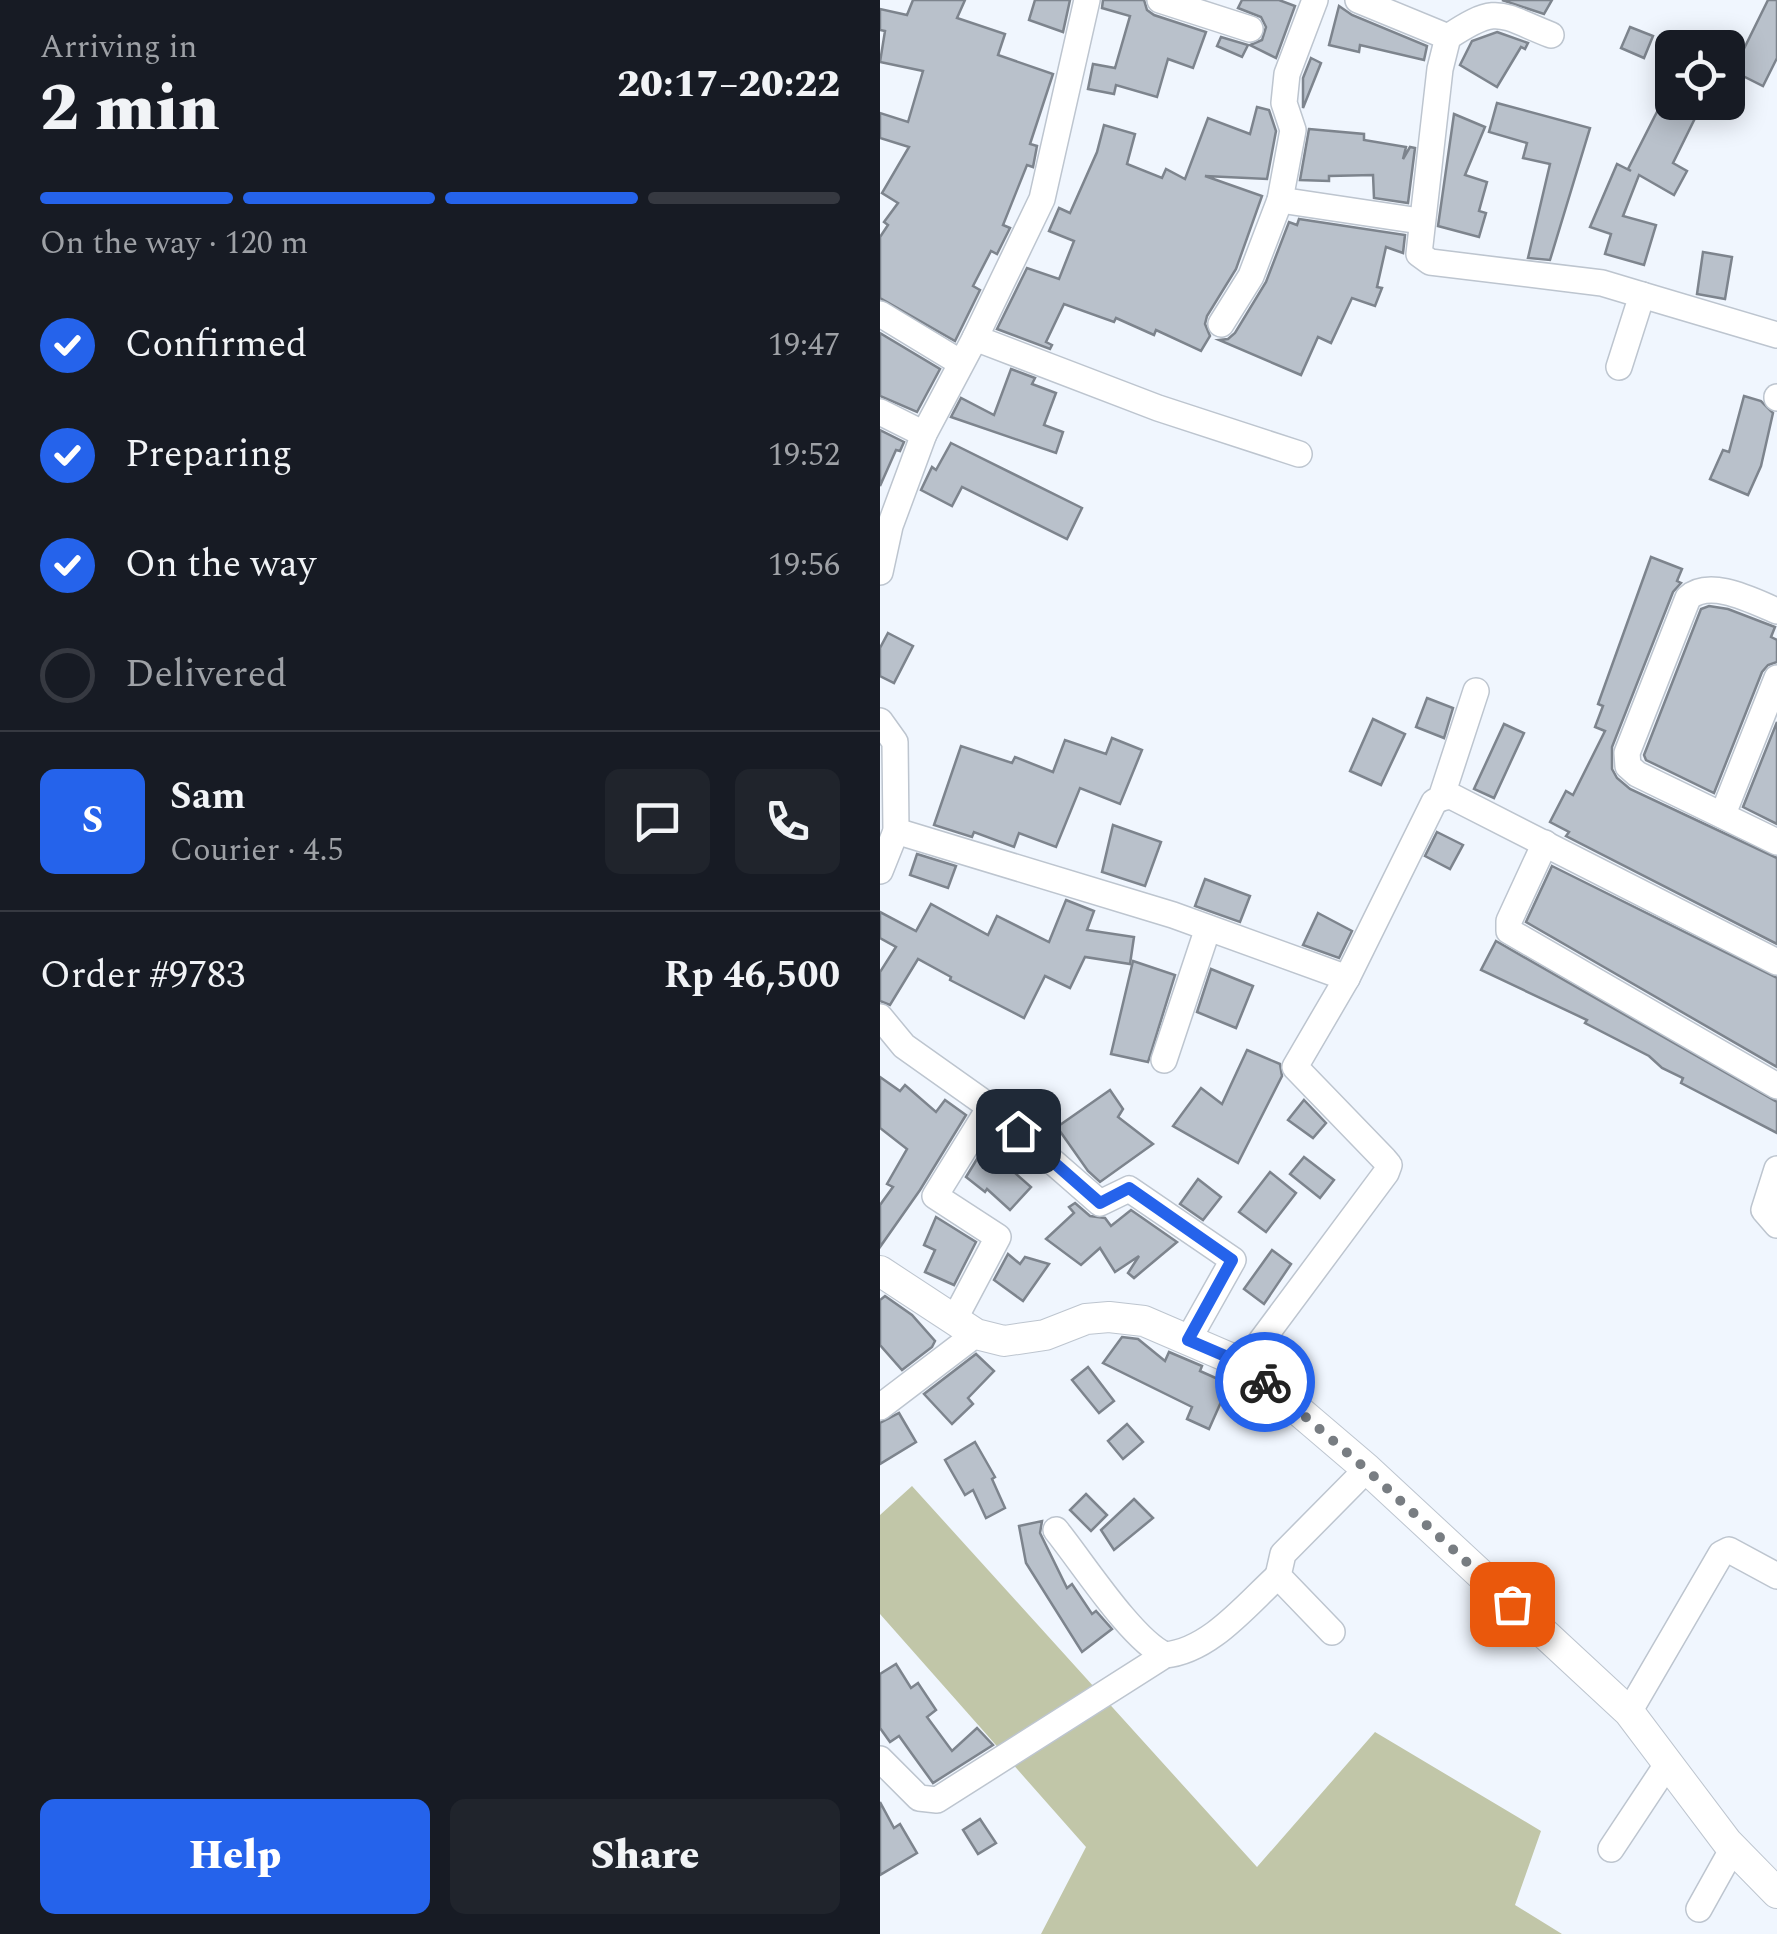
<!DOCTYPE html>
<meta charset="utf-8">
<style>
body{margin:0;font-family:Spectral,serif;background:#20242c;color:#f1f3f6;height:100vh;display:flex;flex-direction:column;font-size:38px;white-space:nowrap}
*{box-sizing:border-box;margin:0}
p{font-size:32px;color:#9ea1a6}
.icon{flex:none;width:55px;height:55px;fill:none;stroke:currentColor;stroke-width:2;stroke-linecap:round;stroke-linejoin:round}
.map{position:relative;flex:1;overflow:hidden}
.side{display:flex;flex-direction:column;background:#171b24;width:880px}
.side>*{flex:none}
.fabs{position:absolute;left:775px;top:30px;display:grid;gap:20px}
.fabs a{display:grid;place-items:center;width:90px;height:90px;border-radius:15px;background:#171b24;box-shadow:0 5px 25px #0003;font-size:50px}
.pin{position:absolute;display:grid;place-items:center;width:85px;height:85px;color:#fff;margin:-42px;border-radius:20px;box-shadow:0 5px 15px #0006}
.courier{position:absolute;display:grid;place-items:center;width:100px;height:100px;margin:-50px;border:8px solid #2563eb;border-radius:50%;background:#fff;color:#222;box-shadow:0 2px 12px #0007}
.summary em{font-style:normal;font-weight:800}
.summary div{display:flex;flex-direction:column-reverse}
.summary{display:flex;align-items:center;justify-content:space-between;height:170px;padding:0 40px}
h1{font-size:65px;font-weight:800;line-height:75px}
.bar{display:grid;grid-template-columns:repeat(4,1fr);gap:15px 10px;align-content:center;height:120px;padding:0 40px}
.bar i{height:12px;border-radius:8px;background:#363941}
.bar .on{background:#2563eb}
.bar p{grid-column:span 4}
.line{display:flex;align-items:center;gap:25px;padding:0 40px;border-top:2px solid #363941}
.line div{flex:1}
.round{display:grid;place-items:center;flex:none;width:105px;height:105px;border-radius:15px;background:#20242c}
ol{padding:0 40px;list-style:none}
li{display:flex;align-items:center;gap:30px;height:110px}
li p{margin-inline-start:auto}
li .icon{padding:10px;border-radius:50%;background:#2563eb;color:#fff;stroke-width:4}
li:last-child{color:#9ea1a6}
li i{width:55px;height:55px;border:5px solid #363941;border-radius:50%}
.cta{display:flex;gap:20px;margin-top:auto;padding:20px 40px}
.cta a{flex:1;height:115px;border-radius:15px;background:#2563eb;color:#fff;font-size:40px;font-weight:800;line-height:115px;text-align:center}
.cta a+a{background:#20242c;color:#f1f3f6}
main{display:flex;flex:1;min-height:0}
.map>svg:first-child{display:block}
.green{fill:#c1c6a8}
.building{fill:#b9c1cb;stroke:#7d848d;stroke-width:2.5}
.lines{fill:none;stroke-linecap:round;stroke-linejoin:round}
.minor-casing{stroke:#bdc5cf;stroke-width:28}
.tertiary-casing{stroke:#bdc5cf;stroke-width:32}
.minor{stroke:#fff;stroke-width:25}
.tertiary{stroke:#fff;stroke-width:30}
.done{stroke:#787d82;stroke-width:10;stroke-dasharray:0 18}
.route{stroke:#2563eb;stroke-width:12}
</style>
<main>
<section class="side">
<div class="summary"><div><h1>2 min</h1><p>Arriving in</p></div><em>20:17–20:22</em></div>
<div class="bar"><i class="on"></i><i class="on"></i><i class="on"></i><i></i><p>On the way · 120 m</p></div>
<ol>
<li><svg class="icon" aria-label="check" viewBox="0 0 24 24"><path d="M5 12l5 5 9-10"/></svg>Confirmed<p>19:47</p></li>
<li><svg class="icon" aria-label="check" viewBox="0 0 24 24"><path d="M5 12l5 5 9-10"/></svg>Preparing<p>19:52</p></li>
<li><svg class="icon" aria-label="check" viewBox="0 0 24 24"><path d="M5 12l5 5 9-10"/></svg>On the way<p>19:56</p></li>
<li><i></i>Delivered</li>
</ol>
<div class="line" style="height:180px"><b class="round" style="background:#2563eb;color:#fff">S</b><div><b>Sam</b><p>Courier · 4.5</p></div><a class="round"><svg class="icon" aria-label="chat" viewBox="0 0 24 24"><path d="M4 5h16v11H9l-5 4z"/></svg></a><a class="round"><svg class="icon" aria-label="phone" viewBox="0 0 24 24"><path d="M5 4h4l2 5-3 2q2 4 5 5l2-3 5 2v4C11 20 4 13 5 4z"/></svg></a></div>
<div class="line" style="height:130px"><div>Order #9783</div><b>Rp 46,500</b></div>
<div class="cta"><a>Help</a><a>Share</a></div>
</section>
<div class="map">
<svg width="897" height="1934" viewBox="0 0 897 1934">
<rect width="100%" height="100%" fill="#f0f6fe"/>
<!-- green -->
<path class="green" d="M32,1486L377,1867L495,1732L661,1831L635,1905L682,1934H161L206,1847L0,1614V1515Z"/>
<!-- building -->
<g class="building">
<path d="M33,0H85L77,18L125,34L118,55L173,74L150,144L157,146L153,167L147,165L123,225L130,228L117,254L111,251L93,286L100,290L75,341L0,298V237L8,225L4,222L18,203L2,193L29,147L0,138V113L28,122L43,71L0,62L5,31L0,30V9L27,15Z"/>
<path d="M155,0H190L183,32L149,20Z"/>
<path d="M223,0H264L267,10L274,15L326,32L313,68L288,59L277,97L236,85L234,94L208,89L213,64L235,68L250,16L222,8Z"/>
<path d="M362,0H399L415,6L396,58L370,45L382,40L386,27L381,17L358,8Z"/>
<path d="M622,0H672L664,14Z"/>
<path d="M888,0H897V58L883,86L853,71Z"/>
<path d="M459,6L472,15L547,46L544,60L480,45L479,52L449,45Z"/>
<path d="M750,27L773,36L764,58L741,48Z"/>
<path d="M617,32L648,43L645,49L641,47L617,87L580,65L592,41Z"/>
<path d="M341,37L368,45L362,57L337,46Z"/>
<path d="M431,58L441,63L423,108V78Z"/>
<path d="M782,102H823L793,163L807,171L794,195L759,175L743,216L776,225L764,265L725,254L731,234L710,227L737,164L751,171L748,169Z"/>
<path d="M617,103L710,128L670,260L648,258L670,164L643,158L647,143L609,132Z"/>
<path d="M377,107L389,110L396,131L387,179L325,176L382,196L356,269L327,316L325,324L330,336L321,351L276,330L274,335L236,318L234,322L184,304L166,342L172,345L170,349L117,329L147,268L179,279L194,241L169,231L179,208L190,213L217,152L224,125L255,134L247,164L282,178L286,169L305,179L328,118L370,134Z"/>
<path d="M574,114L605,127L585,175L607,182L599,211L606,213L599,237L558,226Z"/>
<path d="M429,129L484,134V140L526,147L523,159L530,147L535,148L528,203L494,198L493,175L449,176V181L420,180Z"/>
<path d="M419,219L525,235L523,253L506,247L497,287L502,288L495,306L472,298L451,343L438,337L421,375L339,340L348,339L355,333L386,282L409,222L417,225Z"/>
<path d="M823,252L852,257L845,299L817,294Z"/>
<path d="M0,333L60,369L37,412L0,396Z"/>
<path d="M131,369L155,378L152,384L176,393L164,425L183,432L176,453L71,417L81,398L114,415Z"/>
<path d="M864,396L881,401L893,413L881,466L868,495L830,479L843,450L849,452Z"/>
<path d="M0,430L24,442L20,451L16,450L0,486Z"/>
<path d="M71,443L202,508L187,539L82,487L72,506L41,490L52,467L56,470Z"/>
<path d="M771,557L802,569L797,581L801,583L793,592L732,747V769L737,778L750,789L897,858V944L686,836L689,832L670,822L686,791L693,795L725,731L715,727L723,706L718,704Z"/>
<path d="M829,606L848,609L895,627L891,637L897,640V662L888,665L882,672L834,793L766,760L764,755L821,609Z"/>
<path d="M8,633L33,646L14,683L0,676V648Z"/>
<path d="M547,698L573,708L564,738L536,727Z"/>
<path d="M493,719L525,734L501,785L470,771Z"/>
<path d="M897,722V824L863,807Z"/>
<path d="M624,724L644,733L614,798L594,789Z"/>
<path d="M232,738L262,750L240,804L200,788L176,847L139,833L134,847L94,832L92,837L54,825L81,746L132,763L135,757L173,772L185,740L226,754Z"/>
<path d="M233,825L281,842L265,886L222,872Z"/>
<path d="M557,832L583,845L570,869L545,856Z"/>
<path d="M37,854L76,866L68,888L30,875Z"/>
<path d="M672,866L897,978V1067L646,922Z"/>
<path d="M325,879L370,896L360,922L315,906Z"/>
<path d="M186,900L214,911L207,930L254,937L250,964L205,957L190,988L165,976L144,1018L70,980L71,977L38,959L10,1005L0,1001V972L16,947L0,938V912L36,931L51,904L108,935L117,916L169,942Z"/>
<path d="M438,913L472,931L459,958L423,945Z"/>
<path d="M616,941L897,1102V1133L801,1083L803,1078L782,1068L769,1056L705,1023L707,1020L601,970Z"/>
<path d="M253,961L295,975L268,1062L231,1054Z"/>
<path d="M331,969L373,986L356,1028L317,1012Z"/>
<path d="M367,1050L400,1064L402,1076L358,1163L293,1126L321,1088L342,1104Z"/>
<path d="M0,1077L20,1091L25,1085L56,1112L65,1100L86,1115L40,1190L0,1247V1205L13,1187L7,1184L27,1149L0,1128Z"/>
<path d="M230,1090L243,1109L238,1117L273,1144L220,1182L208,1171L177,1127Z"/>
<path d="M424,1100L446,1123L433,1138L408,1120Z"/>
<path d="M111,1136L135,1154L126,1165L151,1187L130,1210L107,1189L105,1192L86,1177Z"/>
<path d="M424,1157L454,1180L440,1198L410,1174Z"/>
<path d="M390,1172L416,1193L386,1232L359,1212Z"/>
<path d="M318,1179L341,1197L323,1220L300,1204Z"/>
<path d="M195,1203L210,1216L225,1218L231,1226L251,1210L297,1242L254,1278L248,1273L259,1256L235,1272L220,1248L201,1265L166,1239L194,1213L189,1207Z"/>
<path d="M56,1217L96,1242L74,1285L45,1272L55,1250L44,1245Z"/>
<path d="M392,1250L411,1264L384,1304L364,1289Z"/>
<path d="M128,1254L140,1264L145,1257L169,1264L143,1301L114,1280Z"/>
<path d="M5,1296L32,1315L55,1341L52,1347L22,1370L0,1345V1300Z"/>
<path d="M242,1337L258,1339L285,1361L289,1352L322,1366L320,1371L349,1384L329,1429L307,1419L312,1407L223,1363Z"/>
<path d="M96,1354L114,1371L88,1398L93,1404L72,1424L44,1394Z"/>
<path d="M208,1367L234,1401L219,1413L192,1380Z"/>
<path d="M19,1413L36,1442L0,1464V1423Z"/>
<path d="M247,1424L263,1442L243,1459L228,1441Z"/>
<path d="M95,1442L115,1477L112,1479L125,1508L106,1518L93,1490L85,1495L65,1460Z"/>
<path d="M206,1494L227,1515L211,1531L190,1510Z"/>
<path d="M254,1499L273,1518L234,1550L221,1530Z"/>
<path d="M162,1521L160,1533L187,1588L192,1584L212,1614L216,1611L232,1629L202,1652L146,1563L139,1526Z"/>
<path d="M16,1664L31,1688L38,1683L56,1710L47,1717L72,1751L97,1728L113,1745L53,1783L19,1736L10,1742L0,1728V1674Z"/>
<path d="M0,1802L14,1828L20,1824L37,1853L0,1875Z"/>
<path d="M100,1819L116,1843L98,1854L83,1830Z"/>
</g>
<g class="lines">
<defs>
<g id="minor">
<path d="M280,0L370,29"/>
<path d="M478,0L568,37"/>
<path d="M671,35C618,14 618,4 568,37L560,69L539,254L550,262L722,283L762,295L739,367"/>
<path d="M400,200L540,221"/>
<path d="M762,295L897,335"/>
<path d="M0,314L81,363"/>
<path d="M341,324L371,276L400,200L413,130L404,103L407,74L435,0"/>
<path d="M95,338L278,408L419,454"/>
<path d="M897,398V397"/>
<path d="M0,412L44,434"/>
<path d="M0,572L10,526L44,434L95,338L162,199L207,0"/>
<path d="M897,611C873,601 830,578 808,598L747,753L748,766L757,774L897,842"/>
<path d="M0,721L15,742L16,831L0,871"/>
<path d="M561,798L571,796L897,962"/>
<path d="M843,814L897,678"/>
<path d="M16,831L293,915L467,978"/>
<path d="M665,843L629,921V931L897,1086"/>
<path d="M0,1017L24,1046L110,1107L220,1203L249,1189L353,1260L308,1340"/>
<path d="M284,1060L328,928"/>
<path d="M897,1169L884,1210L897,1225"/>
<path d="M74,1320L118,1237L55,1196L110,1107"/>
<path d="M364,1364L506,1173L509,1165L504,1159L415,1067L467,978L554,802L561,798L596,691"/>
<path d="M0,1407L96,1334"/>
<path d="M176,1530C202,1562 251,1639 285,1655"/>
<path d="M452,1632L398,1576L403,1554L487,1469"/>
<path d="M749,1712L841,1554L849,1550L897,1576"/>
<path d="M0,1759L39,1798L57,1800L285,1655C330,1651 367,1604 398,1576"/>
<path d="M731,1849L788,1763"/>
<path d="M819,1909L853,1848"/>
</g>
<path id="tertiary" d="M0,1271L96,1334L124,1341L165,1335L206,1319L229,1317L264,1321L364,1364L487,1469L749,1712L847,1842L897,1893"/>
</defs>
<!-- minor casing -->
<use href="#minor" class="minor-casing"/>
<!-- tertiary casing -->
<use href="#tertiary" class="tertiary-casing"/>
<!-- minor -->
<use href="#minor" class="minor"/>
<!-- tertiary -->
<use href="#tertiary" class="tertiary"/>
</g>
<g class="lines">
<!-- done -->
<path class="done" d="M385,1382L486,1469L632,1604"/>
<!-- route -->
<path class="route" d="M138,1131L220,1203L249,1188L352,1260L308,1340L364,1364L385,1382"/>
</g>
</svg>
<div class="fabs">
<a><svg class="icon" aria-label="locate" viewBox="0 0 24 24"><circle cx="12" cy="12" r="6"/><path d="M12 2v4M12 18v4M2 12h4M18 12h4"/></svg></a>
</div>
<div class="pin" style="left:632px;top:1604px;background:#ea580c"><svg class="icon" aria-label="bag" viewBox="0 0 24 24"><path d="M5 8h14l-1 12H6zM9 8a3 3 0 0 1 6 0"/></svg></div>
<div class="pin" style="left:138px;top:1131px;background:#1f2937"><svg class="icon" aria-label="home" viewBox="0 0 24 24"><path d="M3 11l9-7 9 7M6 9v11h12V9"/></svg></div>
<div class="courier" style="left:385px;top:1382px"><svg class="icon" aria-label="bike" viewBox="0 0 24 24"><circle cx="6" cy="16" r="4"/><circle cx="18" cy="16" r="4"/><path d="M6 16l4-8h5l3 8M10 8l3 8H6M13 5h3"/></svg></div>
</div>
</main>
